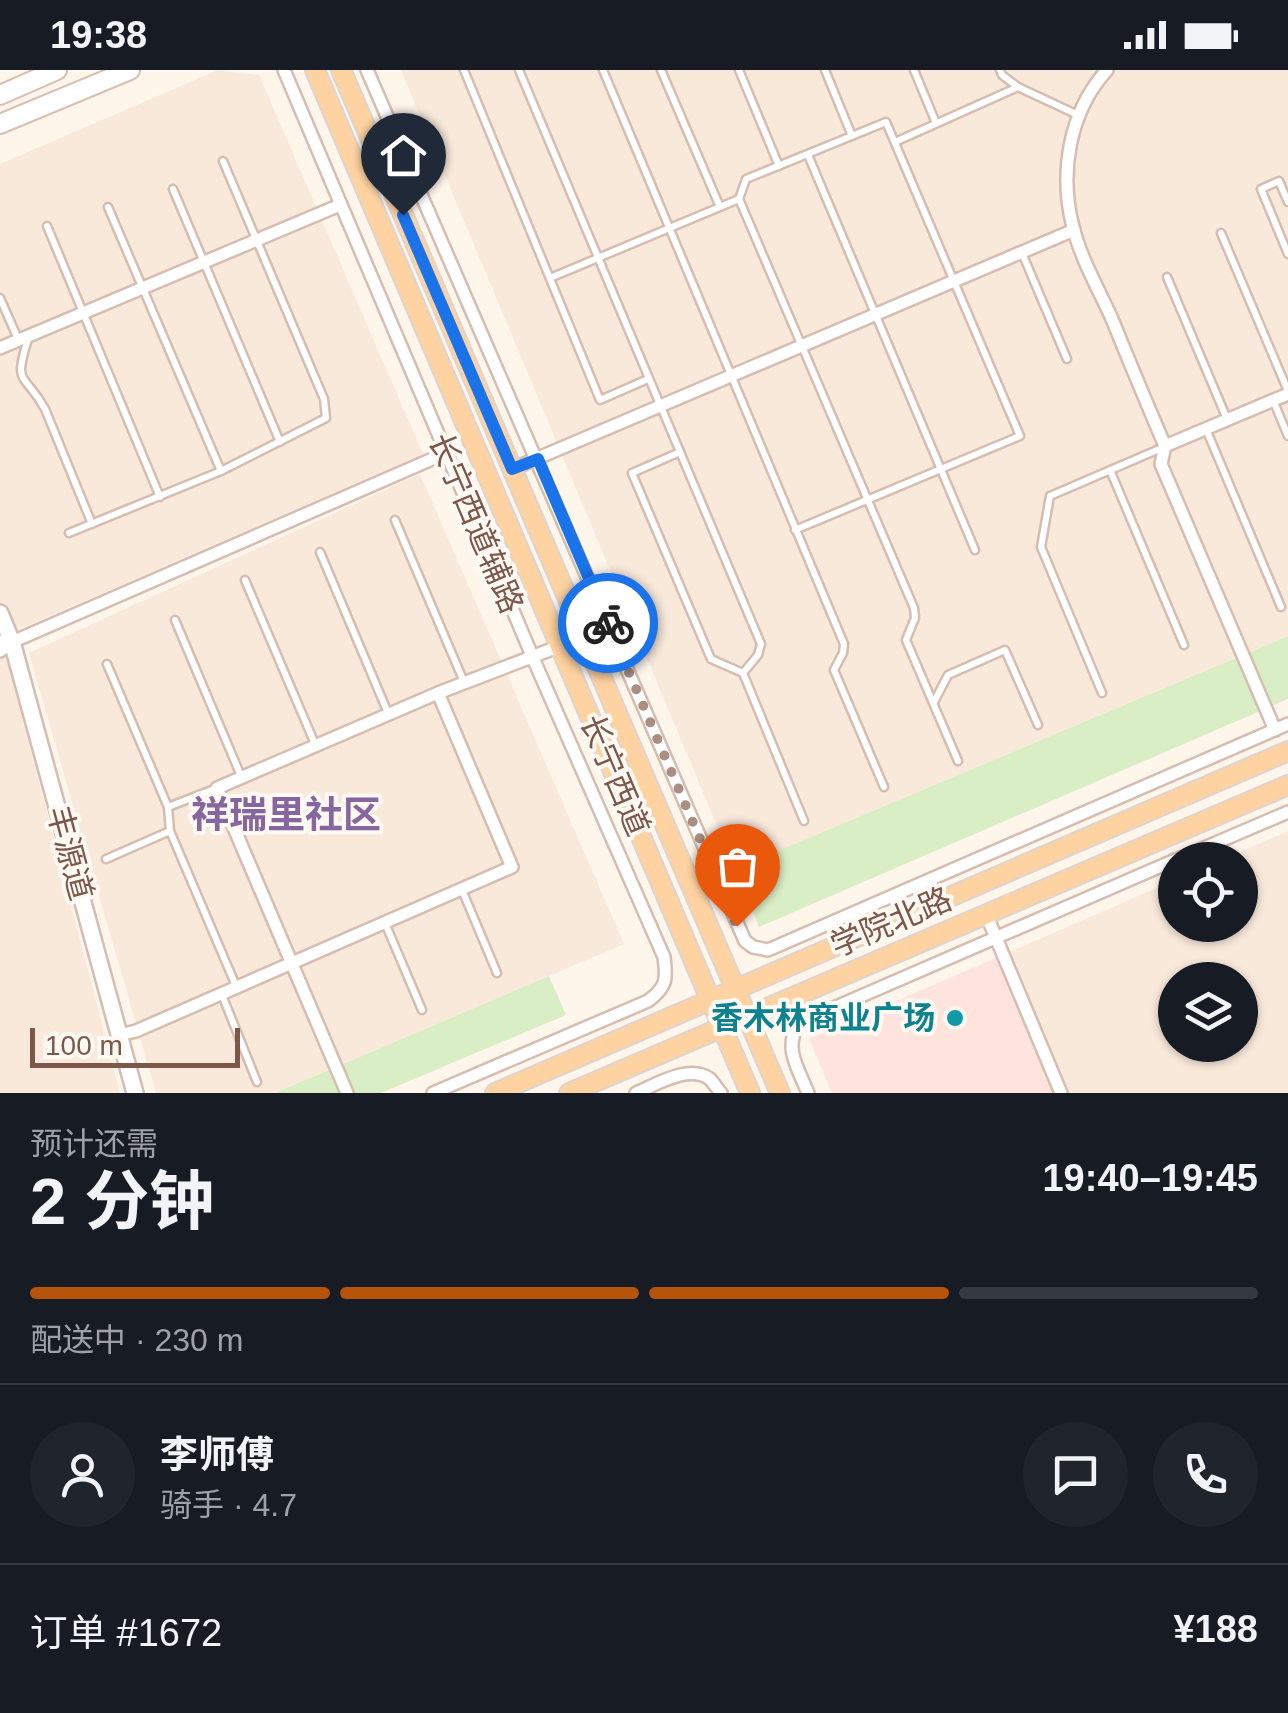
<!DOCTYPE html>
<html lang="zh">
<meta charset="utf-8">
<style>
body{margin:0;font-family:Helvetica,"Noto Sans SC",sans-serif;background:#20242c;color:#f1f3f6;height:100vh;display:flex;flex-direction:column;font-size:38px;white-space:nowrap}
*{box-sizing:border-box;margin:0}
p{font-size:32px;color:#9ea1a6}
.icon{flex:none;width:55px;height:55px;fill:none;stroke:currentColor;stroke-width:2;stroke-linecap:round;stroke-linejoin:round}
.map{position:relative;height:1023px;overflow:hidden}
.panel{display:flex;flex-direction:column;background:#171b24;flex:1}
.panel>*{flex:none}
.controls{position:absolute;left:1158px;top:772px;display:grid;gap:20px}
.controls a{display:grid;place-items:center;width:100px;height:100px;border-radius:50%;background:#171b24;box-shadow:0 2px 8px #0004;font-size:50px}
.scale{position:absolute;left:30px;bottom:25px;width:210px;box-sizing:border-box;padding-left:10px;border:5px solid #7d574a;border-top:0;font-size:28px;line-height:35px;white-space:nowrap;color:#7d574a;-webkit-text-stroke:8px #fff9f3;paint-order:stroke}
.pin{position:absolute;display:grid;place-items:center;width:85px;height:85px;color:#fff;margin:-102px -42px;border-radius:50% 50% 50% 0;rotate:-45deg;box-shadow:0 0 10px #0007}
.pin .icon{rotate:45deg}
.courier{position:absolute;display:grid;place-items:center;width:100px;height:100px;margin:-50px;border:8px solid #1a73e8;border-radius:50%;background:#fff;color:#222;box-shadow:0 2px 12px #0007}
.head em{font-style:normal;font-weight:700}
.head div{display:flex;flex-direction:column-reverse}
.head{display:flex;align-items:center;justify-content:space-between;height:170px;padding:0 30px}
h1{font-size:65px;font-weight:700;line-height:75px}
.bar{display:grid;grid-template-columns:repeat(4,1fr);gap:15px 10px;align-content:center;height:120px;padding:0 30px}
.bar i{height:12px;border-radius:8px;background:#363941}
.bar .selected{background:#b45309}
.bar p{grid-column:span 4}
.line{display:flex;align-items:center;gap:25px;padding:0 30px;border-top:2px solid #363941}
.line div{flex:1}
.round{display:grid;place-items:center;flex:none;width:105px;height:105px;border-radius:52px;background:#20242c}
.status{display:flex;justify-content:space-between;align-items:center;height:70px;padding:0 50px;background:#171b24;direction:ltr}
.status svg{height:28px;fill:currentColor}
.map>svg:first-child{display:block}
.residential{fill:#f9e9db;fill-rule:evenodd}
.commercial{fill:#ffe4de}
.green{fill:#daeec6}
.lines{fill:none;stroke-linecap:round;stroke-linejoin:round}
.service-casing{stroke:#d5bdb1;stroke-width:11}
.minor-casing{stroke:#d5bdb1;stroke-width:16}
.tertiary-casing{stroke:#d5bdb1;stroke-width:20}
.secondary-casing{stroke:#dabfb0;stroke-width:22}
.primary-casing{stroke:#ddd3d0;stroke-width:22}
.service{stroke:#fff;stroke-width:6}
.minor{stroke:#fff;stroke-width:11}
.tertiary{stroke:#fff;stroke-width:15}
.secondary{stroke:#fff;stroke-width:18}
.primary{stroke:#ffd3a1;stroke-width:18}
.done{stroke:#aa8e82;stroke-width:10;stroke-dasharray:0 18}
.route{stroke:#1a73e8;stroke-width:12}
.culture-dot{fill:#0f9aa8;stroke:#fff9f3;stroke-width:4}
.labels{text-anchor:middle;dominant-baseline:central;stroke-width:8;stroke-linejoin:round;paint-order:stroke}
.street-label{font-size:32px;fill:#7d574a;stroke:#fff9f3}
.culture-label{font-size:32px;font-weight:bold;fill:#0d838f;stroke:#fff9f3;text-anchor:end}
.quarter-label{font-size:38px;font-weight:bold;fill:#87669f;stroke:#fff9f3}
</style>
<div class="status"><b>19:38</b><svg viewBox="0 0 49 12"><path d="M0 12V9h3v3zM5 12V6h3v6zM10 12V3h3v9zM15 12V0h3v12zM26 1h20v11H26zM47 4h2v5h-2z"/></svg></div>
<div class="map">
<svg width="1288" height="1023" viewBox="0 0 1288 1023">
<rect width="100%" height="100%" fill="#fef5eb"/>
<!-- residential -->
<g class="residential">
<path d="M218,0L259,5L423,384L1,567L120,1023H0V94Z"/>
<path d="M401,0H1288V566L735,799Z"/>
<path d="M420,404L624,874L275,1023H156L29,583Z"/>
<path d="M1288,761V1023H1056L998,887L1175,810V855H1240V790H1222ZM1175,910H1240V975H1175Z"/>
</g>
<!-- commercial -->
<path class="commercial" d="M998,887L1056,1023H832L809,969Z"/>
<!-- green -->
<g class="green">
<path d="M1288,566V629L759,857L735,799Z"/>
<path d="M549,906L566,945L381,1023H275Z"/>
</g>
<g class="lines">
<defs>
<g id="service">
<path d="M464,0L600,330L648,309"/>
<path d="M519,0L761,574L758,585L743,603L804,751"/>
<path d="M603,0L844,574L843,583L834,600L884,717"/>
<path d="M661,0L720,137"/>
<path d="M739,0L779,96"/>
<path d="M825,0L852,66"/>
<path d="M914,0L936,53"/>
<path d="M1000,0L1002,5L1018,17"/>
<path d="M895,72L1018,17L1078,45"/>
<path d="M808,85L975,480"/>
<path d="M173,119L280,372"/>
<path d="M739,129L914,538L915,548L906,570L958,691"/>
<path d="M1288,132L1279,111L1261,119L1288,184"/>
<path d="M108,137L221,401"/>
<path d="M47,156L160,427"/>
<path d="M1221,163L1288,321"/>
<path d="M1022,183L1067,289"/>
<path d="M1167,207L1227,349"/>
<path d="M550,208L739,129L746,109L886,52L1020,366L795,460"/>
<path d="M0,228L18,269"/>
<path d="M28,269C13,317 24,301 45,339L92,454"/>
<path d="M1273,330L1288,366"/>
<path d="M1206,359L1281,537"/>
<path d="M680,382L632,403L711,589L743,603"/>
<path d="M1110,400L1184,575"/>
<path d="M395,450L464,612"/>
<path d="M69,463L221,401L326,348L324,329L223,91"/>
<path d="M320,482L388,643"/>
<path d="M245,510L315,674"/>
<path d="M175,550L241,706"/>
<path d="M1102,623L1041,477L1050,426L1164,377"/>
<path d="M934,632L948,605L1005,580L1038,655"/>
<path d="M168,737L217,718"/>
<path d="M170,761L236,916"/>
<path d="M106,789L170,761L168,737L107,594"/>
<path d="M462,820L497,903"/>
<path d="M385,853L422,940"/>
<path d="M222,925L257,1012"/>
</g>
<g id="minor">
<path d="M284,0L533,588L664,887C667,909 667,917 648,931L433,1023"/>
<path d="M367,0L745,871L753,877L768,880L1288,654"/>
<path d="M1107,0C1069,42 1059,103 1073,157C1081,189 1099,220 1112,249C1129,291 1147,334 1165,376L1288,324"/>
<path d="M0,278L340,135"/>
<path d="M1165,376L1161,394L1275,660"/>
<path d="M512,399L1074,160"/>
<path d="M0,571L12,572L0,581"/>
<path d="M12,572L446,383"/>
<path d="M1176,790L1288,742"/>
<path d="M986,844L1061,1023"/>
<path d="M120,965L136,961L512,797L438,623"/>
<path d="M347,1023L217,718L438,623L560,576"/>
<path d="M636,1023C657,1014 689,994 710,1009C712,1011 720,1022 721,1023"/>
<path d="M808,1023C798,998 783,978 799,953L1175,790"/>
</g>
<path id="tertiary" d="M0,543L12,572L135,1023"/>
<g id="secondary">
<path d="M0,25L57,0"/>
<path d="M0,54L130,0"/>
</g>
<g id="primary">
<path d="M315,0L750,1023"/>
<path d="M341,0L780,1023"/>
<path d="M495,1023L1288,681"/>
<path d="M569,1023L1288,715"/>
</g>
</defs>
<!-- service casing -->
<use href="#service" class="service-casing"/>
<!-- minor casing -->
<use href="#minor" class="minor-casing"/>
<!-- tertiary casing -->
<use href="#tertiary" class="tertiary-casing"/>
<!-- secondary casing -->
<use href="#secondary" class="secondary-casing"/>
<!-- primary casing -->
<use href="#primary" class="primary-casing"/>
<!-- service -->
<use href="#service" class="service"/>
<!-- minor -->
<use href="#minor" class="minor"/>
<!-- tertiary -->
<use href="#tertiary" class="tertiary"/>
<!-- secondary -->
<use href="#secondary" class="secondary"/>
<!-- primary -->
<use href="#primary" class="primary"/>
</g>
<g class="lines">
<!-- done -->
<path class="done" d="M608,553L737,856"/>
<!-- route -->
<path class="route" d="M403,145L512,399L538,389L608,553"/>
</g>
<!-- markers -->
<circle class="culture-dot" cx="955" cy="948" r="10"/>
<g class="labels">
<!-- street labels -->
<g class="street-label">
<text transform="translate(476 453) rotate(67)">长宁西道辅路</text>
<text transform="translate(615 705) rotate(67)">长宁西道</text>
<text transform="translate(70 783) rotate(75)">丰源道</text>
<text transform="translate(891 852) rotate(-23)">学院北路</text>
</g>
<!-- culture labels -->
<g class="culture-label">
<text x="935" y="948">香木林商业广场</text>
</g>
<!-- quarter labels -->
<g class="quarter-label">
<text x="286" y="745">祥瑞里社区</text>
</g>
</g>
</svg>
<div class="controls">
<a><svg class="icon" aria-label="locate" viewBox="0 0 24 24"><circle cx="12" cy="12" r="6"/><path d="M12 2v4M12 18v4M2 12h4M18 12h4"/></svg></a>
<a><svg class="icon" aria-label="layers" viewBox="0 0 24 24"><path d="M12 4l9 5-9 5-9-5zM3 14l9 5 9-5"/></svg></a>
</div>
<div class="scale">100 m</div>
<div class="pin" style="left:737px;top:856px;background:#ea580c"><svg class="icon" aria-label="bag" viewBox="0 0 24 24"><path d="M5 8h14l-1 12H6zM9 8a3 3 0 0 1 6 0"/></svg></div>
<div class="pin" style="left:403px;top:145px;background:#1f2937"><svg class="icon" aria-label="home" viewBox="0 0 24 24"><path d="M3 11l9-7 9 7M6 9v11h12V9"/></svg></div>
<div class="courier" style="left:608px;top:553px"><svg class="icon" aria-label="bike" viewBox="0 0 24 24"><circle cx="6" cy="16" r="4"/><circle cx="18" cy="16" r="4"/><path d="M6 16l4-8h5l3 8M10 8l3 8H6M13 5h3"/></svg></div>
</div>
<section class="panel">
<div class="head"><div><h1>2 分钟</h1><p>预计还需</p></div><em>19:40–19:45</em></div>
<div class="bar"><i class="selected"></i><i class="selected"></i><i class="selected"></i><i></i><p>配送中 · 230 m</p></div>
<div class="line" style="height:180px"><a class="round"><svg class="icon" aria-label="person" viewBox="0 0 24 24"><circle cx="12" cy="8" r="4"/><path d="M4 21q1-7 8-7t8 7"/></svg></a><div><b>李师傅</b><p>骑手 · 4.7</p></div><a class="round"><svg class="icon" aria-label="chat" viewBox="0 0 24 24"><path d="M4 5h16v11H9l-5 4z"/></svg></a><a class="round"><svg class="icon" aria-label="phone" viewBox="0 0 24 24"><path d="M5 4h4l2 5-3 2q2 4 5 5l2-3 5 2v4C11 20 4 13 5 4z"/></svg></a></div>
<div class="line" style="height:130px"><div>订单 #1672</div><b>¥188</b></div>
</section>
